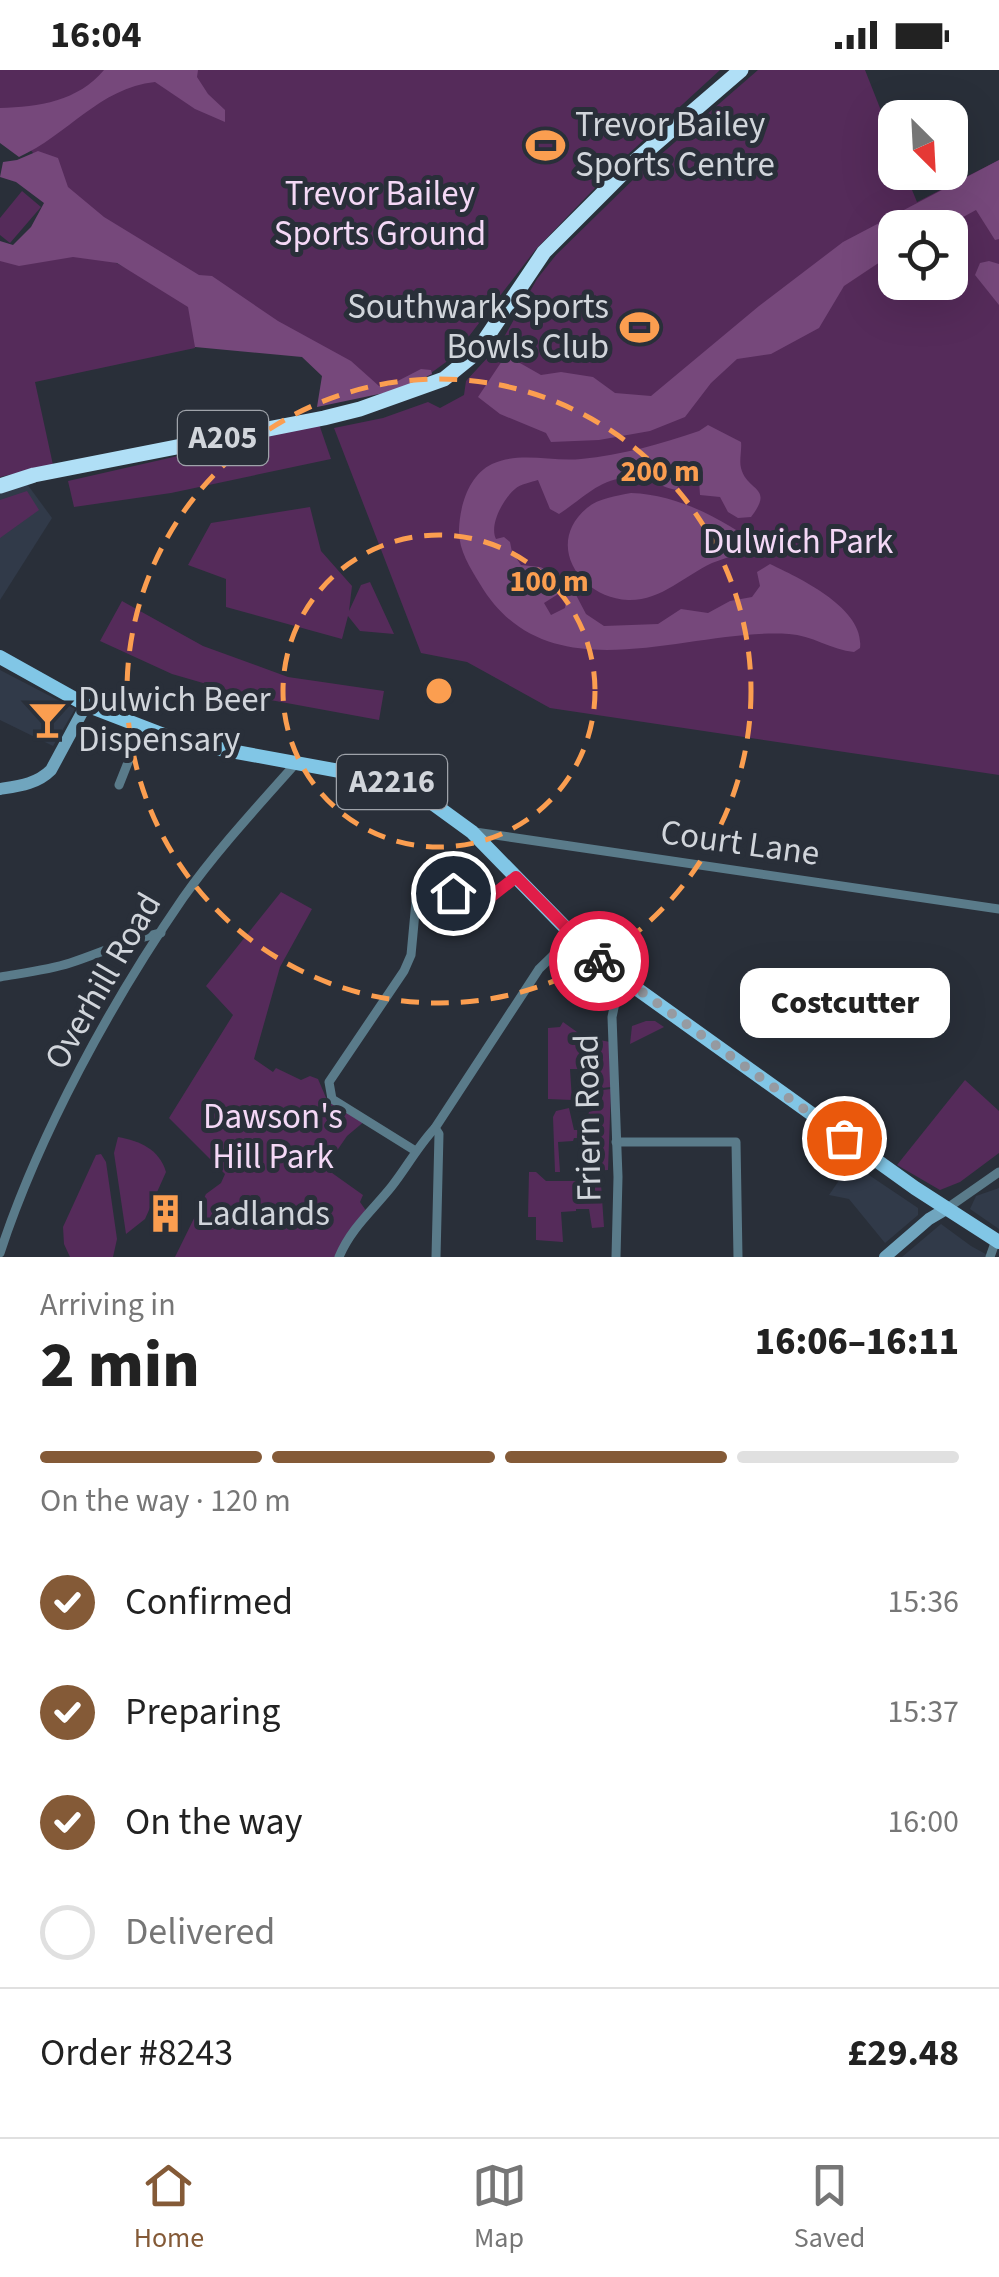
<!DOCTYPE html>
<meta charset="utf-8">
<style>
body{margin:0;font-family:"Source Sans 3",sans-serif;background:#f2f2f2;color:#222;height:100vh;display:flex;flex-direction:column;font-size:38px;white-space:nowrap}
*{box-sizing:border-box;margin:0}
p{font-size:32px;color:#767676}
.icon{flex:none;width:55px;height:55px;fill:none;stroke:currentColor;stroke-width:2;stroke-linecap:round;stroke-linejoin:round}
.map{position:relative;height:1187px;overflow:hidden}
.sheet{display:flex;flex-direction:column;background:#fff;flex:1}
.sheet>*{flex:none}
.needle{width:65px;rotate:156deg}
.buttons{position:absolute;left:878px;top:30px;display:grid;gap:20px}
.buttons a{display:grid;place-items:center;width:90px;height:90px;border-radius:20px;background:#fff;box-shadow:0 10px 40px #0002;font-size:50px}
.pin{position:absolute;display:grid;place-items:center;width:85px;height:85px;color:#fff;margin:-42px;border:5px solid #fff;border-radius:50%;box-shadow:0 2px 10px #0007}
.courier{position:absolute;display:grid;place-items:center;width:100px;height:100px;margin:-50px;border:8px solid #e11d48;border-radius:50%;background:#fff;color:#222;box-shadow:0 2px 12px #0007}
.bubble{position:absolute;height:70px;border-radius:20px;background:#fff;box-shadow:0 10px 40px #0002;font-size:32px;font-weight:800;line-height:70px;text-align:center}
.headline em{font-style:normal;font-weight:800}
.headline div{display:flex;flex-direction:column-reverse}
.headline{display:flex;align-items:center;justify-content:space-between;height:170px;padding:0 40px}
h1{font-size:65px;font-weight:800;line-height:75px}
.bar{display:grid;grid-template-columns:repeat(4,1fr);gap:15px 10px;align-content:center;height:120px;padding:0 40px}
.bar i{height:12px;border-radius:8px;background:#e0e0e0}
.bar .active{background:#845a37}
.bar p{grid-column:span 4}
.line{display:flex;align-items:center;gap:25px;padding:0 40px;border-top:2px solid #e0e0e0}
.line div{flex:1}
ol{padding:0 40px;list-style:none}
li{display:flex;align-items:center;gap:30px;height:110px}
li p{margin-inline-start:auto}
li .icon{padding:10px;border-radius:50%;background:#845a37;color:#fff;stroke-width:4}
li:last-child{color:#767676}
li i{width:55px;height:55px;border:5px solid #e0e0e0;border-radius:50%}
.status{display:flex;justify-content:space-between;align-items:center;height:70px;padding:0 50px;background:#fff;direction:ltr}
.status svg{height:28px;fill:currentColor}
.menu{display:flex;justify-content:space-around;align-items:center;height:140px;border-top:2px solid #e0e0e0;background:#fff;font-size:28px;color:#767676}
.menu a{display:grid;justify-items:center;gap:5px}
.menu .active{color:#845a37}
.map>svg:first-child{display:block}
.built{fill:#313a49}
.green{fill:#552b5a;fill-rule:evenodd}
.forest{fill:#76487b}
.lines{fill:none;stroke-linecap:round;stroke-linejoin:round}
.street{stroke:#5a7b8a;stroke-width:9}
.secondary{stroke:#70a5be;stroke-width:12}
.primary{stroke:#81c6e6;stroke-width:14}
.highway{stroke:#b0dff6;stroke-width:15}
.done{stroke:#969ba2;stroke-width:10;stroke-dasharray:0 18}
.route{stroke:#e11d48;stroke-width:12}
.ring{fill:none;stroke:#fb9e50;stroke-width:5;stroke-dasharray:18 12}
.labels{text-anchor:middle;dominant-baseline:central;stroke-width:10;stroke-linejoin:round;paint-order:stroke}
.shield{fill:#292f39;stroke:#9fa3aa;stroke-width:2.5}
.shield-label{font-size:32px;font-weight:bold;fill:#d1d5db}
.poi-label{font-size:35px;fill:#d1d5db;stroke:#292f39;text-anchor:start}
.park-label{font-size:35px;fill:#f4d8f6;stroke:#292f39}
.street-label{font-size:35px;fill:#d1d5db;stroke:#292f39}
.centre{fill:#fb9e50;stroke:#292f39;stroke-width:5}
.ring-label{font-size:30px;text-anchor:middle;font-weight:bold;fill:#fb9e50;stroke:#292f39;stroke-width:10;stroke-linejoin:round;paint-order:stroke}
</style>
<div class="status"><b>16:04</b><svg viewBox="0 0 49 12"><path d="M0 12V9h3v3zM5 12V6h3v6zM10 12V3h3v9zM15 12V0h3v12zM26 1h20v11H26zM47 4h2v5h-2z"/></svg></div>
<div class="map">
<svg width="999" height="1187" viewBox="0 0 999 1187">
<rect width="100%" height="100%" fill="#292f39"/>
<!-- built -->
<g class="built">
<path d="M27,414L52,448L0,530V422Z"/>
<path d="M0,600L75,639L53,676L0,650Z"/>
<path d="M851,1093L918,1138V1145L885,1173L849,1129L829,1125Z"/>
<path d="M999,1118V1159L970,1139L976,1126Z"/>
<path d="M941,1154L971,1176L991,1187H902Z"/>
</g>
<!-- green -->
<g class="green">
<path d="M0,0H720L623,89L536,179L453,287L431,303L381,324L121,173L39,91L21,67L0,54Z"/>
<path d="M758,0H865L895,76V102L905,103L917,132L999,90V705L550,638L467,592L421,583L334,358L383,348L428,332L440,338L464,325L466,311L500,274L537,209L556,185L644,99ZM895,158H950V212H895Z"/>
<path d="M22,121L41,137L10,173L0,165V148Z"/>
<path d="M53,160L197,235L195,278L35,312L53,395L0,407V190Z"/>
<path d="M319,354L331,389L171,423L74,437L68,411Z"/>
<path d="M27,421L39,440L0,468V430Z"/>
<path d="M310,437L321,481L352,516L349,541L361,515L370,512L394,564L360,561L348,546L342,569L226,537V509L188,495L211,453Z"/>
<path d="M122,531L203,576L288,607L384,621L379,650L248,626L172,604L100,571Z"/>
<path d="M281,822L312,839L280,897L254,989L273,1002L276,998L301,1010L310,1006L318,1009L327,1030L366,1050L347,1066L325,1098L363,1125L360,1132L367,1142L342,1187H175L206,1124L221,1113L225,1104L169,1048L233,945L206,916Z"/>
<path d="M646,951H655L664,957L630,974L632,956Z"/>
<path d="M563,952L584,967L610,972L611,1017L602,1018L598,996H585V999H570L572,1030L548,1029V958L560,957Z"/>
<path d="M965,1010L999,1041V1083L960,1112L940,1120L897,1095Z"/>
<path d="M611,1019L608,1100L590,1101L586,1068H574L573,1071L558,1072L560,1102H555L553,1047L556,1041L569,1038L574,1060H584L589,1042L601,1039L603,1020Z"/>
<path d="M118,1067C140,1071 159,1079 166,1102L145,1149L126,1164L114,1083Z"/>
<path d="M101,1084L106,1092L117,1169L113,1187H70L64,1174L63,1157L96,1085Z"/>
<path d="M529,1102H536L546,1111H596L601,1114L604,1157L592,1158L589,1139H576V1141L561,1142L563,1172L536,1170V1147H528Z"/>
</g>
<!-- forest -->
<g class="forest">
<path d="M104,0H198L197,7L208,24L225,40V52L195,39L155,12C99,18 68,65 19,87L0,73V38C39,37 78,31 104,0Z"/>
<path d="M38,81L58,88L68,117L104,147L199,205L212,206L278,251L351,291L379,316H388L421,299L431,300L432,304L398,320L317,337L322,306L302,287L195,277L188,237L117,193L73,187L19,196L0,191V171L13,175L31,157L44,133L16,112L0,107L3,92L17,90Z"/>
<path d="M999,90V169L995,170L976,140L945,157L895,158V182L844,216L819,258L771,284L737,289L711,313L685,347L650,361L599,370L551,372L546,363L500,344L478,327L506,285L541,305L561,302L593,307L615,323L651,326L759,236L843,172Z"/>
<path d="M989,191L999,194V235L975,205L980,193Z"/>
<path d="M708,355L741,372C742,379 739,391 741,398C747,422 775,416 751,447L738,448L728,442L720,427L700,425L699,410L692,394L681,401L671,394L654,405L668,409L680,406L677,420C666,419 658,412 646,410C605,401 590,424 559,444L550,439L538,410C532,412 520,414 515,419C503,429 489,455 496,469L504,467L510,472L512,482L521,495L540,497L560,505L563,521L544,533L551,545L565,538L566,527L575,523L586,544L604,556L658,554L681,539L708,543L730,531L752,527L760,516L757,502L770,494C799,508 865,538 860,578L854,582C832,580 811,565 789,564C688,557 548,629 480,514C470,498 458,479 459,459C460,435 469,405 492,394C521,381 551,392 581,389C622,385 661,374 699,361Z"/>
<path d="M631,423C682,425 724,451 765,479C747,482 729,486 712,493C684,506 661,531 628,530C580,528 544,474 587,438C599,428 616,426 631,423Z"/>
</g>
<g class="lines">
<!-- street -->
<g class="street">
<path d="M119,715L142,657"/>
<path d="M475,762L999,839"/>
<path d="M0,907C23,903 48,900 70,893C101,883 129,869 161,863"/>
<path d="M616,1072H736L738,1187"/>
<path d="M414,1080L332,1029L329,1012L404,901L411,885L417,821L423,813L433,811L479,836L516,807"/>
<path d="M946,1139L999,1102"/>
<path d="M0,1183C39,1064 112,931 183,828C217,780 258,736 297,692"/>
<path d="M339,1187C351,1158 373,1140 392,1116C407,1097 418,1076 435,1058"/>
<path d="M436,1187L439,1064L435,1058L539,899L573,866"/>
<path d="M616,1187L618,1107L612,947L615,933L633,915"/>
<path d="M990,1187L996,1170"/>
</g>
<!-- secondary -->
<g class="secondary">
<path d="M0,719C19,716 37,714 51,700L86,635"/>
<path d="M885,1187L929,1149L946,1139"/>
</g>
<!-- primary -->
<path class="primary" d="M0,587L86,635L182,672L383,709L417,722L472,762L598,891L915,1118L999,1172"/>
<!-- highway -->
<path class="highway" d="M0,416L34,405L324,348L360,339L444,309L476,283L544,182L634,92L741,0"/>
</g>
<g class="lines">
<!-- done -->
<path class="done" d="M599,891L844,1068"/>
<!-- route -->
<path class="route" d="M453,823L479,836L516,807L599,891"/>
</g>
<!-- distance rings -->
<g class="ring">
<circle cx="439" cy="621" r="156"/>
<circle cx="439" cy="621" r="312"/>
</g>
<!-- icons -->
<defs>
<symbol id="stadium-bare" viewBox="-9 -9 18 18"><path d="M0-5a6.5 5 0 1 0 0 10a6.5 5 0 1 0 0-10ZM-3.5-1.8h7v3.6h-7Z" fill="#fb9e50" stroke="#292f39" stroke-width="2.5" paint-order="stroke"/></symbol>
<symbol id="bar-bare" viewBox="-9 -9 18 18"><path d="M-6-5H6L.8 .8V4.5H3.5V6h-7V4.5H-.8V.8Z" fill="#fb9e50" stroke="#292f39" stroke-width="2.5" paint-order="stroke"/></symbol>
<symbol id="building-bare" viewBox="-9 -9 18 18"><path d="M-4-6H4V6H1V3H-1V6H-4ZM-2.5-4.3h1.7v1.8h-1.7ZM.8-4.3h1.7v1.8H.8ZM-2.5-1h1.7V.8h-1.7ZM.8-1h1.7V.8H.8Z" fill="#fb9e50" stroke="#292f39" stroke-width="2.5" paint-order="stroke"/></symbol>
</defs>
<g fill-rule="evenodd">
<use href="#stadium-bare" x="518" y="48" width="55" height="55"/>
<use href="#stadium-bare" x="612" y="230" width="55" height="55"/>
<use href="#bar-bare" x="20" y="622" width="55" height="55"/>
<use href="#building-bare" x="138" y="1116" width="55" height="55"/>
</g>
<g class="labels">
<!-- shield labels -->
<g class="shield">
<rect x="178" y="341" width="90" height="54" rx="8"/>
<rect x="337" y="685" width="110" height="54" rx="8"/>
</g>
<g class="shield-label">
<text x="223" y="368">A205</text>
<text x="392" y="712">A2216</text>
</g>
<!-- poi labels -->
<g class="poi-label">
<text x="575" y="55">Trevor Bailey<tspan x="575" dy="40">Sports Centre</tspan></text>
<text x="609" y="237" text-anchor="end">Southwark Sports<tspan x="609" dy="40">Bowls Club</tspan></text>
<text x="78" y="630">Dulwich Beer<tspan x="78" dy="40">Dispensary</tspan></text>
<text x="196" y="1144">Ladlands</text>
</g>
<!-- park labels -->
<g class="park-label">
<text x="380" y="124">Trevor Bailey<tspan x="380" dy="40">Sports Ground</tspan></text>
<text x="798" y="472">Dulwich Park</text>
<text x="273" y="1047">Dawson's<tspan x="273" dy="40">Hill Park</tspan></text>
</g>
<!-- street labels -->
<g class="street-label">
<text transform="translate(740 773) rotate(8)">Court Lane</text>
<text transform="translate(103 911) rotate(-60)">Overhill Road</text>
<text transform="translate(588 1048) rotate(-91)">Friern Road</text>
</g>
</g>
<circle cx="439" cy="621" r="15" class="centre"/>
<g class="ring-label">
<text x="660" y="411">200 m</text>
<text x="549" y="521">100 m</text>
</g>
</svg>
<div class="buttons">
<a><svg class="needle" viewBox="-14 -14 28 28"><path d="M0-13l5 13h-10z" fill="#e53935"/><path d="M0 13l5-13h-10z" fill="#767676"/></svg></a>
<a><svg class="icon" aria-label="locate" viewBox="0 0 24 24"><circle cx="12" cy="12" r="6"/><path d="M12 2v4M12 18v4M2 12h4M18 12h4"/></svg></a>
</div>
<div class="pin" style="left:844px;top:1068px;background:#ea580c"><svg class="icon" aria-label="bag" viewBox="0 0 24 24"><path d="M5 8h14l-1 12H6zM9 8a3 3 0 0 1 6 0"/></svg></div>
<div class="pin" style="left:453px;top:823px;background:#1f2937"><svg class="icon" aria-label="home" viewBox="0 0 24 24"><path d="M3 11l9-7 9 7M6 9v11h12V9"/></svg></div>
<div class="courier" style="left:599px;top:891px"><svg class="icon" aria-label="bike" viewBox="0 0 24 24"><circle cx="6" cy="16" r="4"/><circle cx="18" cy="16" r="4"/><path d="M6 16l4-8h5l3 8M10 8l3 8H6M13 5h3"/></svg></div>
<div class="bubble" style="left:740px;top:898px;width:210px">Costcutter</div>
</div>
<section class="sheet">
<div class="headline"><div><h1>2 min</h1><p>Arriving in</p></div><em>16:06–16:11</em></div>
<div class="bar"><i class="active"></i><i class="active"></i><i class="active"></i><i></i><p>On the way · 120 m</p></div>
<ol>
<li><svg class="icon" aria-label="check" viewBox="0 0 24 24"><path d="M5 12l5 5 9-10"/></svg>Confirmed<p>15:36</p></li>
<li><svg class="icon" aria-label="check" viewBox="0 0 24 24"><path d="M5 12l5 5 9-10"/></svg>Preparing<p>15:37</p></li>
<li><svg class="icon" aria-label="check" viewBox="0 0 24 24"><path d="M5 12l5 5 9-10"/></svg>On the way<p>16:00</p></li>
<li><i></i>Delivered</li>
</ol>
<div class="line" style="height:130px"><div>Order #8243</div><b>£29.48</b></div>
</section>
<nav class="menu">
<a class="active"><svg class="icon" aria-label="home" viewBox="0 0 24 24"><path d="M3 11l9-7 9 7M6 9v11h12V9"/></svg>Home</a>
<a><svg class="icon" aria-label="map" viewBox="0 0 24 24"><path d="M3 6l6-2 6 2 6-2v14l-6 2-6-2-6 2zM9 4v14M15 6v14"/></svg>Map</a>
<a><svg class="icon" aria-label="saved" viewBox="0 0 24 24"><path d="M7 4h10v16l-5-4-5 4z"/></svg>Saved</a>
</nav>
